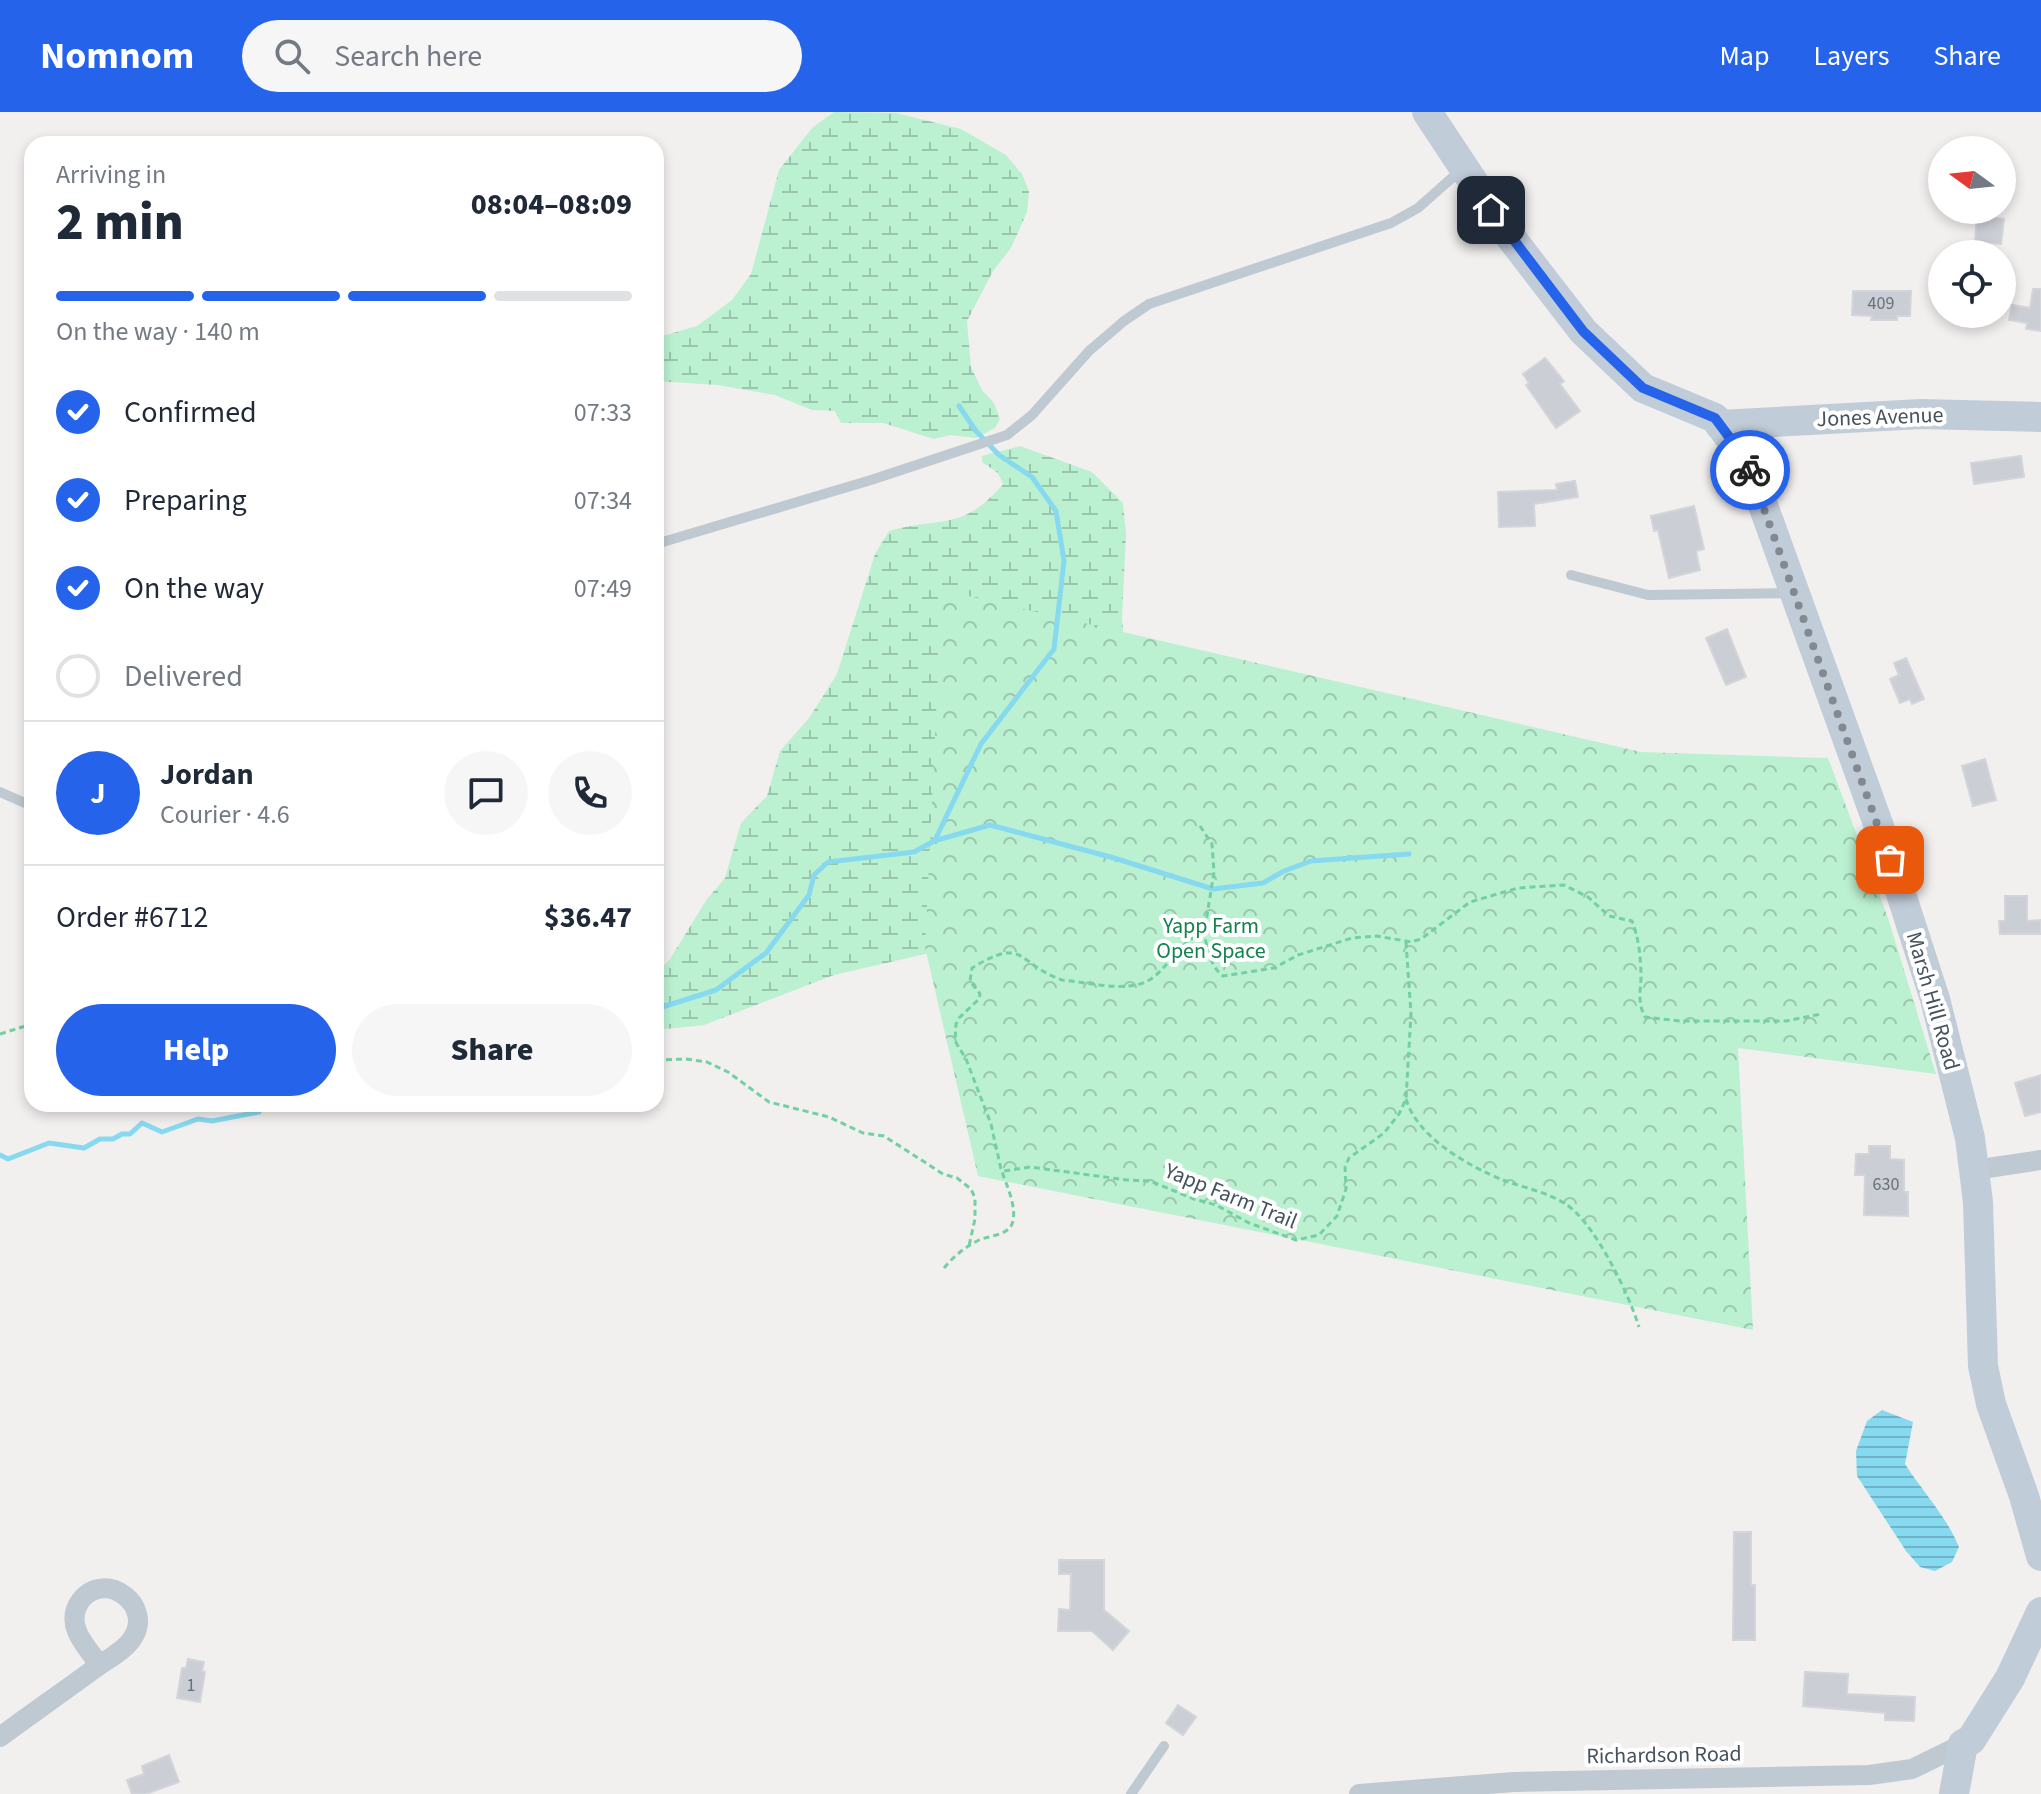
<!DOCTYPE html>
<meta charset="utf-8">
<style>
body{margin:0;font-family:"Source Sans 3",sans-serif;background:#f6f6f7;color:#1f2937;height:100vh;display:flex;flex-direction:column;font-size:30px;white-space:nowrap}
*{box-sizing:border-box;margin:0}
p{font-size:26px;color:#747a83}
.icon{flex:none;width:44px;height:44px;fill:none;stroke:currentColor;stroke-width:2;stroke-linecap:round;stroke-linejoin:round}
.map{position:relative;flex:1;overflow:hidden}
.drawer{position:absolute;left:24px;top:24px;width:640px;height:976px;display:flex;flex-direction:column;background:#fff;border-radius:24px;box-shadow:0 4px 12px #0003}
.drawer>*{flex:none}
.needle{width:52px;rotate:285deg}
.buttons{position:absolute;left:1928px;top:24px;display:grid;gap:16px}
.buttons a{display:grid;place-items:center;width:88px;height:88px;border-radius:50%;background:#fff;box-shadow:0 4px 12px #0003;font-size:40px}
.pin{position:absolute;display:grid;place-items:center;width:68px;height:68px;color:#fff;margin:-34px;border-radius:16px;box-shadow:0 4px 12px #0006}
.courier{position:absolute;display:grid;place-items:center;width:80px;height:80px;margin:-40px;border:6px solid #2563eb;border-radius:50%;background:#fff;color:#222;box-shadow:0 2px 10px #0007}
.summary em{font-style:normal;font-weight:800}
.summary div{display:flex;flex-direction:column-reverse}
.summary{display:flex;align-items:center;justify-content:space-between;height:136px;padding:0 32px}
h1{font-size:52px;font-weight:800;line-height:60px}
.bar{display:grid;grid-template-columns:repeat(4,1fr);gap:12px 8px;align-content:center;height:96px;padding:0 32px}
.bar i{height:10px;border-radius:6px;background:#e0e1e3}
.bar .selected{background:#2563eb}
.bar p{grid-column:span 4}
.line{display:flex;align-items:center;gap:20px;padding:0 32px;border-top:2px solid #e0e1e3}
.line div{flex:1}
.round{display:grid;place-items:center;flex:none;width:84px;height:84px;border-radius:42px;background:#f6f6f7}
ol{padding:0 32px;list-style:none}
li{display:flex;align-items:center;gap:24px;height:88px}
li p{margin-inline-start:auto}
li .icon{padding:8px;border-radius:50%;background:#2563eb;color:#fff;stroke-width:4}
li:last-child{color:#747a83}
li i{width:44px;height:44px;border:4px solid #e0e1e3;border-radius:50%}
.primary-button{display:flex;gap:16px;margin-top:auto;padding:16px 32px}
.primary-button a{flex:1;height:92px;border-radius:48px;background:#2563eb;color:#fff;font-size:32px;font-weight:800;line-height:92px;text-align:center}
.primary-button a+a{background:#f6f6f7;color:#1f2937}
header{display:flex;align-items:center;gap:48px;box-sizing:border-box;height:112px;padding:0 40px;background:#2563eb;color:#fff}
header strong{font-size:38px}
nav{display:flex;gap:44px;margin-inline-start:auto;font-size:28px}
.search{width:560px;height:72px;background:#f6f6f7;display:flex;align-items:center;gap:20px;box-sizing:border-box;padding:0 28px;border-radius:44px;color:#747a83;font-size:30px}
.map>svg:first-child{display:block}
.wetland{fill:url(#wetland-marsh)}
.park{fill:url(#park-crowns)}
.water{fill:url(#water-rules)}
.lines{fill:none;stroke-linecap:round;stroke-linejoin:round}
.stream{stroke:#87d9f0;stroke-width:5}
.building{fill:#cbced4;stroke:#d3d5db;stroke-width:2}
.path{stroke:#72d0a3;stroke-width:3;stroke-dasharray:6 4;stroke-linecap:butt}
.lane{stroke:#bfc9d2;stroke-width:10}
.street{stroke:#bfc9d2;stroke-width:20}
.secondary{stroke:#c1ccd9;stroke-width:30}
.done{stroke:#828990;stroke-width:8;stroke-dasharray:0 14.4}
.route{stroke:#2563eb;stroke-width:10}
.labels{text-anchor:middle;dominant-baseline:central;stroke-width:8;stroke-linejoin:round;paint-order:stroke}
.number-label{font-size:18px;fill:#67717b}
.street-label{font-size:22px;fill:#46525d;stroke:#fff}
.park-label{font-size:22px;fill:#13824c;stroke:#fff}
</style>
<header>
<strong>Nomnom</strong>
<div class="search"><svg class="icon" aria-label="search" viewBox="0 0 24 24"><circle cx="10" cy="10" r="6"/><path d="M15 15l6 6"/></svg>Search here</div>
<nav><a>Map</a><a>Layers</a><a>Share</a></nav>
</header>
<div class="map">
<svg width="2041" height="1682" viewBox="0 0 2041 1682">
<defs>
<pattern id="wetland-marsh" width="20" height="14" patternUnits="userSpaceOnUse" patternTransform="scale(2)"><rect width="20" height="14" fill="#bbf1d1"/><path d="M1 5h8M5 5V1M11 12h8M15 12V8" fill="none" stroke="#9ac6ad"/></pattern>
<pattern id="park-crowns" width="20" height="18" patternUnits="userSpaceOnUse" patternTransform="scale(2)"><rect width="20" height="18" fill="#bbf1d1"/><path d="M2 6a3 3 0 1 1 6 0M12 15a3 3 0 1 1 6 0" fill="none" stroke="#9ac6ad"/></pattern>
<pattern id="water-rules" width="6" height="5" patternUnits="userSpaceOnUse" patternTransform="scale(2)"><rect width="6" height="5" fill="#87d9f0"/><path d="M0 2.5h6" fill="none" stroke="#70b3c6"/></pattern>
</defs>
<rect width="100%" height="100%" fill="#f2efef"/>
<!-- wetland -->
<g class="wetland">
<path d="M834,0L896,1L961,17L1006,43L1022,62L1029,79L1027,100L1011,136L993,159L967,209L971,255L982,278L994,291L1000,307L995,316L976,326L951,323L934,327L883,311H841L835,299L812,298L775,283L717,273L656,269V226L697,214L732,188L751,162L779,58L812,16Z"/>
<path d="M1020,334L1092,360L1123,391L1126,422L1122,506L1126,546L960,834L834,863L704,913L656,918V862L670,847L707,787L725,766L741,711L767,684L780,639L809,606L837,562L875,442L889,419C941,404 963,420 1003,372L998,361L982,350V344Z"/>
</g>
<!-- park -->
<path class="park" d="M942,478L1641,640L1828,646L1888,806L1936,962L1738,936L1753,1218L978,1064L925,835Z"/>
<!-- water -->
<path class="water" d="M1882,1298L1913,1310L1905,1352C1923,1380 1946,1404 1959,1435L1952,1450L1935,1459L1920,1455L1906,1439L1857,1364L1856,1339L1867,1309Z"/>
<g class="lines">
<!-- stream -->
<g class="stream">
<path d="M935,728L981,632L1054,537L1064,449L1056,399L1032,365L999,343L976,319L959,294"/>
<path d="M656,897L716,878L766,841L809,783L814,763L828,750L914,740L934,729L990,713L1114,746L1213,777L1263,771L1284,759L1311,749L1409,742"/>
<path d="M0,1043L8,1047L49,1031L84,1036L100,1027H113L122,1022H130L142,1011L162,1020L198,1007L212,1009L259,1000L263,992"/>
</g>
</g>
<!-- building -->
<g class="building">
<path d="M1977,104L2004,107L2001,132L1975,130Z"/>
<path d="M2033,177H2041V219L2026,217L2027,211L2009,208L2012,193L2030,196Z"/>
<path d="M1853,179H1911L1910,204H1897V208H1871L1872,204L1852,203Z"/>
<path d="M1545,246L1564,269L1560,272L1580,299L1556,316L1526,273L1529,271L1523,262Z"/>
<path d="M2021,344L2024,365L1974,372L1971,351Z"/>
<path d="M1575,369L1578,385L1534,392L1535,414L1499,415L1498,380L1557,378L1556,372Z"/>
<path d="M1694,394L1704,437L1696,439L1700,458L1669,466L1658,418L1654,419L1651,404Z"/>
<path d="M1727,517L1746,565L1726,573L1706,526Z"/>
<path d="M1906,546L1924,587L1912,592L1910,587L1900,591L1890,567L1899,563L1894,551Z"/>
<path d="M1985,647L1996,688L1973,694L1962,654Z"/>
<path d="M2005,784H2027V809L2041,808V822H2000L1999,809H2005Z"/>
<path d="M2041,963V1000L2025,1004L2015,971Z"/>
<path d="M1869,1034H1890V1047L1904,1048V1080H1908V1104L1864,1103L1865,1063H1855L1856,1042H1869Z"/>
<path d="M1734,1420H1751V1473H1755V1528H1733Z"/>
<path d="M1059,1448H1104V1498L1129,1519L1113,1538L1092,1519H1058L1059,1497L1070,1498L1071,1462H1059Z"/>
<path d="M188,1547L204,1550L202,1559L205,1560L200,1590L177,1586L182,1556H186Z"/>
<path d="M1805,1560L1848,1562L1847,1582L1915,1585L1914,1609L1885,1608V1601L1803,1594Z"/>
<path d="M1178,1593L1196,1605L1183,1623L1166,1611Z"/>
<path d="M169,1643L179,1670L146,1682H132L127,1668L144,1662L142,1654Z"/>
</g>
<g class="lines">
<!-- path -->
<g class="path">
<path d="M1200,714L1212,732L1214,760L1204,822"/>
<path d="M1406,830L1411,902L1406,987L1399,1002L1384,1021L1349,1046L1345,1055L1346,1077L1337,1104L1319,1123L1296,1128L1249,1111L1216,1093L1194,1087L1150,1069L1127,1068L1030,1055L1004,1059L1001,1057L991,1012L966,947L955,929L956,912L959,906L979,887L980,882L970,869L972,856C1026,823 1016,852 1062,868C1088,870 1128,882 1151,867C1170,854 1180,827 1204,822C1208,838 1210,854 1223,864L1274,856L1298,843L1352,826L1377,824L1411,830L1421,827L1470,790L1518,776L1564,773L1588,785L1609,804L1632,809C1639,826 1641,848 1641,867C1640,881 1638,892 1645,905L1680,909H1786L1821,902"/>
<path d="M0,922L32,912"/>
<path d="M656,948L686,947L707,950L728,960L769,990L829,1005L863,1021L884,1024L943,1062L957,1066L971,1077L975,1086V1107L969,1134"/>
<path d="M1406,987C1417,1025 1468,1054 1503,1068C1524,1076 1548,1080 1567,1093C1595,1112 1629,1182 1639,1215"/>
<path d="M944,1156C954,1144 965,1135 979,1128C988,1124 1008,1123 1012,1112C1018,1096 1006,1072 1001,1057"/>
</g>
<!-- lane -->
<g class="lane">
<path d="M656,432L871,368L1007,323L1032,303L1089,239L1124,209L1149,192L1391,111L1418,96L1462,57"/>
<path d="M1571,463L1648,483L1790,481"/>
<path d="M0,680L32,694"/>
<path d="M1131,1682L1164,1634"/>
</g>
<!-- street -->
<g class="street">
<path d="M1974,1058L2041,1048"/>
<path d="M0,1625C31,1602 63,1580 94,1557C106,1548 124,1539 132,1527C155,1494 106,1457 81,1488C63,1512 86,1535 100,1553"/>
<path d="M1359,1682L1514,1670L1869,1663L1912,1657L1963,1632"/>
</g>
<!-- secondary -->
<g class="secondary">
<path d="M1427,0L1505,118L1583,219L1643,276L1715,306L1747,349L1881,720L1935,887L1970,1026L1978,1090L1983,1254L1991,1292L2024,1384L2041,1444"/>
<path d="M1720,313L1921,302L2041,305"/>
<path d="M1954,1682L1963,1632L1971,1628L2010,1566L2041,1500"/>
</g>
</g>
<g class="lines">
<!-- done -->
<path class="done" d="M1750,358L1890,748"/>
<!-- route -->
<path class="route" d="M1491,98L1583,219L1643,276L1715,306L1747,349L1750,358"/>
</g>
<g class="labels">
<!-- number labels -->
<g class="number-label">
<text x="1881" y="191">409</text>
<text x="1886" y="1072">630</text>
<text x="191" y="1573">1</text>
</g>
<!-- street labels -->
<g class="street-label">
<text transform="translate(1880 305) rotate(-2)">Jones Avenue</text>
<text transform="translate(1933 889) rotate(74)">Marsh Hill Road</text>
<text transform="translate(1231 1084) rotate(22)">Yapp Farm Trail</text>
<text transform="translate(1664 1643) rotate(-1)">Richardson Road</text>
</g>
<!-- park labels -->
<g class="park-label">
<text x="1211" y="814">Yapp Farm<tspan x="1211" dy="25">Open Space</tspan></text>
</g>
</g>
</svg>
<div class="buttons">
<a><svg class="needle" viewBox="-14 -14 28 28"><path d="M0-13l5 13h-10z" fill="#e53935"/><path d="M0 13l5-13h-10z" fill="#747a83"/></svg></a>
<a><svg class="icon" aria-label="locate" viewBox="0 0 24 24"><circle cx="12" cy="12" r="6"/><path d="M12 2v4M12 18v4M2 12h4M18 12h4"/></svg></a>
</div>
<div class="pin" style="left:1890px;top:748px;background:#ea580c"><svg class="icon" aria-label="bag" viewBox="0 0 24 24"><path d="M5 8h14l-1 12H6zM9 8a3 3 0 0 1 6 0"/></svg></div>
<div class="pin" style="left:1491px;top:98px;background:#1f2937"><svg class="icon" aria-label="home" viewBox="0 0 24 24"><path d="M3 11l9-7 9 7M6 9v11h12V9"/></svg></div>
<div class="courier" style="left:1750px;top:358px"><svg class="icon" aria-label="bike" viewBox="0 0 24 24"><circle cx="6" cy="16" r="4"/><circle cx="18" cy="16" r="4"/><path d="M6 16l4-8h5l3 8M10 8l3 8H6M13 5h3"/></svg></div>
<section class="drawer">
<div class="summary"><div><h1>2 min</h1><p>Arriving in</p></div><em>08:04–08:09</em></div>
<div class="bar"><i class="selected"></i><i class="selected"></i><i class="selected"></i><i></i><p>On the way · 140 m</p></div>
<ol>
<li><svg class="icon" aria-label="check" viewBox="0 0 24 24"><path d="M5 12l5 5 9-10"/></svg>Confirmed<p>07:33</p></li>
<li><svg class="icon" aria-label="check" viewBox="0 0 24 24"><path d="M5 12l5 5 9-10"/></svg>Preparing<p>07:34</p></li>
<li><svg class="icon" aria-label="check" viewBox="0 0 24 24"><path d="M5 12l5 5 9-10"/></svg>On the way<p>07:49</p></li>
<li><i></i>Delivered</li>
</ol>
<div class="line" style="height:144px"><b class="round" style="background:#2563eb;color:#fff">J</b><div><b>Jordan</b><p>Courier · 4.6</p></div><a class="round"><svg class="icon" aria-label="chat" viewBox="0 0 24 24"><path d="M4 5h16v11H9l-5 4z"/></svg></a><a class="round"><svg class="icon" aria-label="phone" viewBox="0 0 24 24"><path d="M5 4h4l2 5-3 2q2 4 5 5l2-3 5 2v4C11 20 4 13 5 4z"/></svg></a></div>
<div class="line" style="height:104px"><div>Order #6712</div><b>$36.47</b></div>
<div class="primary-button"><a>Help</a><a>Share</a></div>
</section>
</div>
